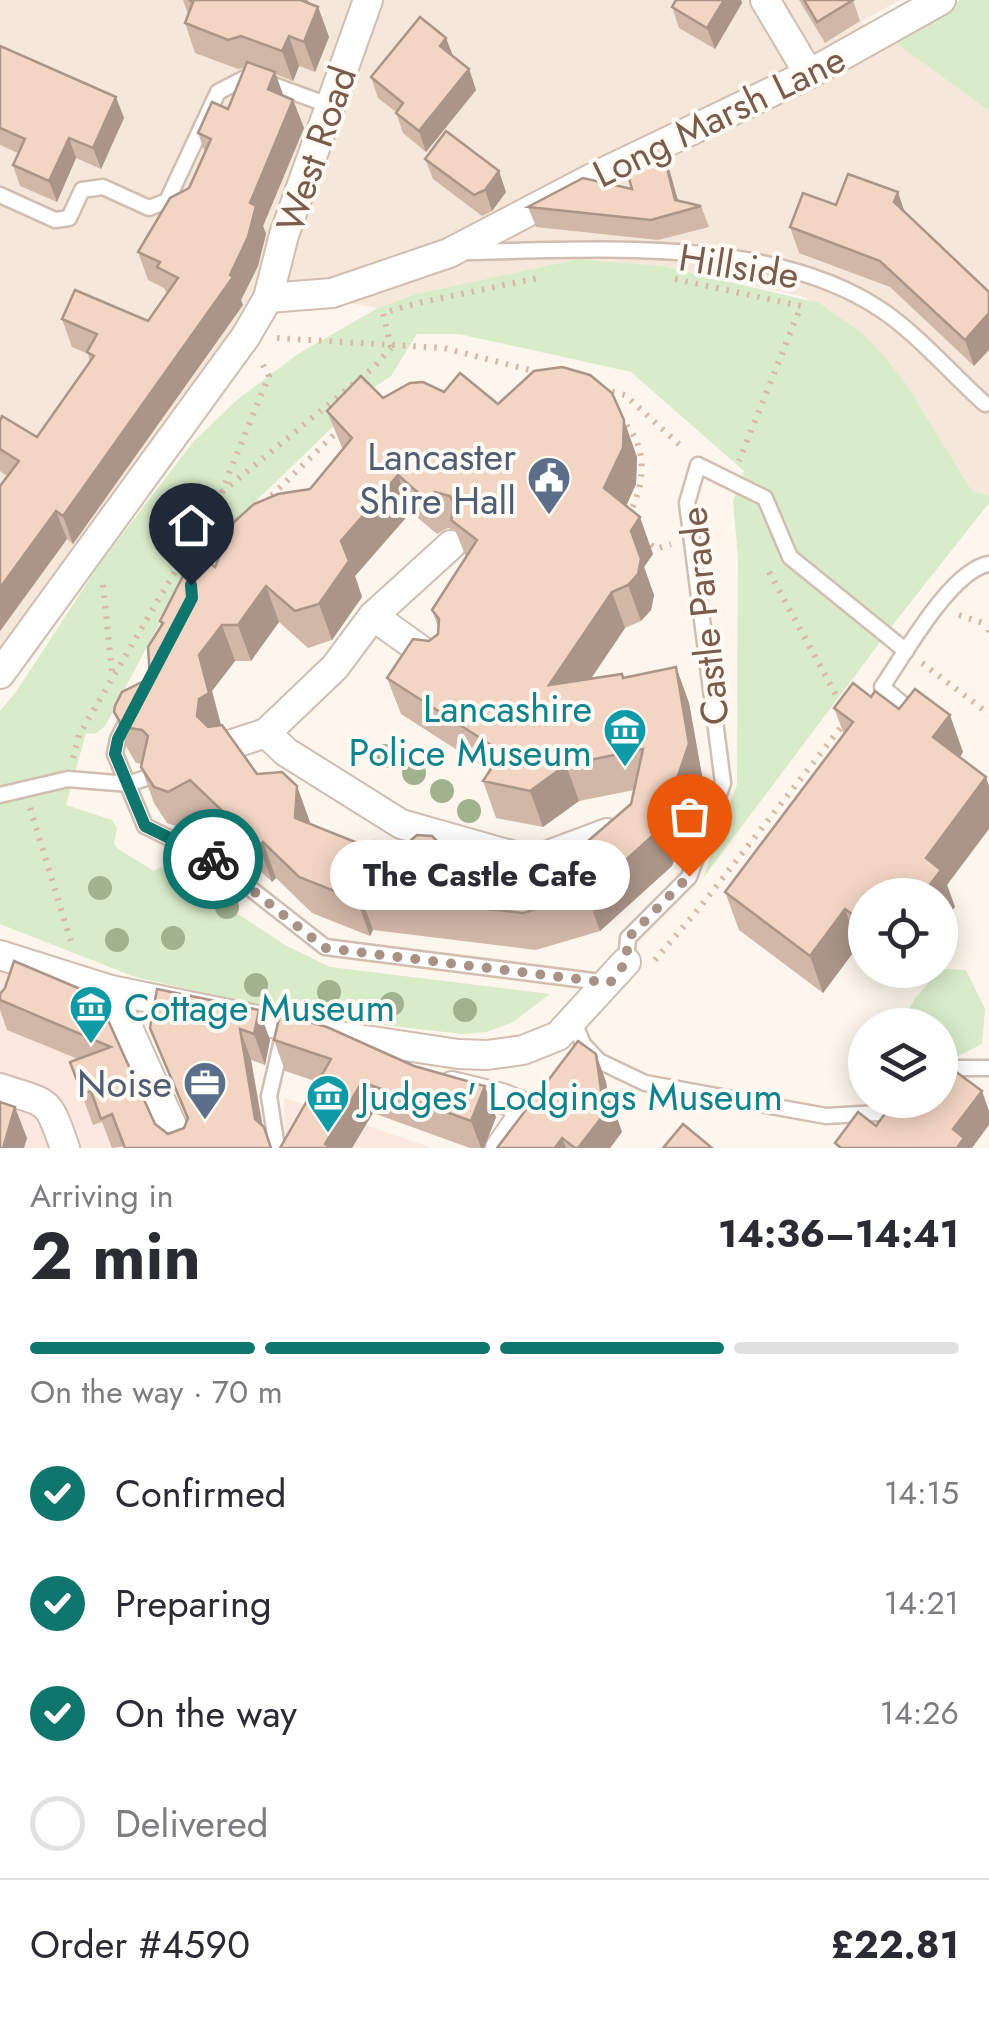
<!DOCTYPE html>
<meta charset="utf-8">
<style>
body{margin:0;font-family:Jost,sans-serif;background:#f7f7f7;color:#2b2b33;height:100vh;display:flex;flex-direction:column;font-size:38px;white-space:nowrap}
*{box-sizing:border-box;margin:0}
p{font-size:32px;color:#7c7c81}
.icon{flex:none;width:55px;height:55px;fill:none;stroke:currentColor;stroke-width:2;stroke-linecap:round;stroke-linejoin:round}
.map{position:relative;height:1148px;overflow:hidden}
.panel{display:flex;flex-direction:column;background:#fff;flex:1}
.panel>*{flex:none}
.buttons{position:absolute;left:848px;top:878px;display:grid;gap:20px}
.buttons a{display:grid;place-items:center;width:110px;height:110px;border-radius:50%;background:#fff;box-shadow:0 5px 25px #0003;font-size:50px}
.pin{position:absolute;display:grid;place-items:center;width:85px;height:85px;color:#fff;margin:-102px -42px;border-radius:50% 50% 50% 0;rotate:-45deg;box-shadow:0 0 10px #0007}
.pin .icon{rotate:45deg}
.courier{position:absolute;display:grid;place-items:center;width:100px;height:100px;margin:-50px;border:8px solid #0f766e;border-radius:50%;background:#fff;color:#222;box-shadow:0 2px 12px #0007}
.bubble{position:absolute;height:70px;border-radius:35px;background:#fff;box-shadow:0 5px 25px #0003;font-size:32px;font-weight:700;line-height:70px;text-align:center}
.summary em{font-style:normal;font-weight:700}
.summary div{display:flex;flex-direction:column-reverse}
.summary{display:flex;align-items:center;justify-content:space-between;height:170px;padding:0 30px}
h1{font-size:65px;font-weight:700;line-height:75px}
.bar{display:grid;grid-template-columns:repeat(4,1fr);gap:15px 10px;align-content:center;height:120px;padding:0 30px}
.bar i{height:12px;border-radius:8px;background:#e1e1e2}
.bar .on{background:#0f766e}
.bar p{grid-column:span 4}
.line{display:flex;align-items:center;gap:25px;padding:0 30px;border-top:2px solid #e1e1e2}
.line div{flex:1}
ol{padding:0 30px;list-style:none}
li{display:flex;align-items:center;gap:30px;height:110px}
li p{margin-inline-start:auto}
li .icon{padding:10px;border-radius:50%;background:#0f766e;color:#fff;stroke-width:4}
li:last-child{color:#7c7c81}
li i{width:55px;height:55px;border:5px solid #e1e1e2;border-radius:50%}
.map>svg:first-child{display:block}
.residential{fill:#f5e8da}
.commercial{fill:#fde8e0}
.green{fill:#d8ecc9}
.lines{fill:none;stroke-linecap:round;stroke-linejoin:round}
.lane-casing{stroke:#d1beb0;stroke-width:19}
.street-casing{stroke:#d1beb0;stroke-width:32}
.path{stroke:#d9b8a5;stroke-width:6;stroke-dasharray:2.5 8;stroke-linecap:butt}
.lane{stroke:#fff;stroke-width:14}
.street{stroke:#fff;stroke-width:28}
.tree{fill:#a0b28e}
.wall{fill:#d1b7a8;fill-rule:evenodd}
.shaded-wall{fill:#aa9588}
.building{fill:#f3d5c3;stroke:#aa9588;stroke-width:2.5;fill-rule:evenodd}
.done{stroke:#a89285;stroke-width:10;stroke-dasharray:0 18}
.route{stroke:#0f766e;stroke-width:12}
.labels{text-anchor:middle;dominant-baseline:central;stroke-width:8;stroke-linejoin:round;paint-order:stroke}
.street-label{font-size:38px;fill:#7a5c4d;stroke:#fffaf3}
.service-label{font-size:38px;fill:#4e5e75;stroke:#fffaf3;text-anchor:end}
.culture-label{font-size:38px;fill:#0d838f;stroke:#fffaf3;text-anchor:start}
</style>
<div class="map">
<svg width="989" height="1148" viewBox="0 0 989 1148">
<rect width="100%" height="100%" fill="#fdf6ec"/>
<!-- residential -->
<path class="residential" d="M0,0H900L861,22L896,43L989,111V495L972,491L905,382L883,355L804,297L663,266L579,259L416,294L378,308L263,288L0,658Z"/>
<!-- commercial -->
<g class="commercial">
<path d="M0,966L103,1001L175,1148H0Z"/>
<path d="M284,1098L331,1113L432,1148H285Z"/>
</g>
<!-- green -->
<g class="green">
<path d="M960,0H989V111L896,43Z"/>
<path d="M579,259L663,266L819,303L863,334L883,355L905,382L972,491L989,495V503L899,617L703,878L737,784L738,557L733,501L744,471L631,372L459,334H417L391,376L373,388L191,564L105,726L95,734L86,733L66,805L112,820L117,828L114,844L118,849L154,871L161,867L172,870L285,945L330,967L550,994L513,1022L487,1032L462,1034L383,1025L274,1009L135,977L0,924V711L16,692L100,563L194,441L238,399L298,354L378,308L416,294Z"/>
<path d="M941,969L966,970L985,1009L982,1044L958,1056L940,1059V1025H901L915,998Z"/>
</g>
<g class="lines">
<defs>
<g id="lane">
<path d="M0,195L55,220L69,218L82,190L103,187L149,208L167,201L218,92L249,76L331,106"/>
<path d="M465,252C594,250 773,235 883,311C917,334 954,376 985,404"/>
<path d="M910,710L882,687C904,655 951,570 989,564"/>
<path d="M130,716L118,739L115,754L145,826L214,860L325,947L609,983"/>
<path d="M0,795L68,779L128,784L152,776"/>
<path d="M626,962L628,938L689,877L723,783L687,503L698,465L765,498L790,557L906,651"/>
<path d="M574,1022L583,1044L599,1061L645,1083L826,1116L878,1113L895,1100"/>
<path d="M940,1068H989"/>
<path d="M277,1148L269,1096L283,1036"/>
</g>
<g id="street">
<path d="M765,0L809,74"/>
<path d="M268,298L332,293L449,253L600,174L809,74L941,0"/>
<path d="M373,616L436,661"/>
<path d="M0,674L246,336L268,298L284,235L368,0"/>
<path d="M266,733L286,752L401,824L532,861L607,833"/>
<path d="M226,746L266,733L335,667L373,616L451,545"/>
<path d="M0,955L111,990L326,1034L458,1054L487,1055L523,1050L558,1036L626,962"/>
<path d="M111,990L182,1148"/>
<path d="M452,1086L502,1098L527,1109L500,1148"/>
<path d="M0,1088C51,1105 47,1097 65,1148"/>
</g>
</defs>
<!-- lane casing -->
<use href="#lane" class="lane-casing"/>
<!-- street casing -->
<use href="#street" class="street-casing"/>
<!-- path -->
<g class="path">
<path d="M675,279L801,306L739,461"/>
<path d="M277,338L444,348L541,373"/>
<path d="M391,347L383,313L418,303L543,277"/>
<path d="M602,389L625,395L683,448"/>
<path d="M619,418C650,444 645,483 629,515"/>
<path d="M222,492L374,367L391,348"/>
<path d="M264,503L341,428"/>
<path d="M643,538L656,549L671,544"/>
<path d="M200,566L231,536"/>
<path d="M769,572L842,706"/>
<path d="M103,585L112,672"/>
<path d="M959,615L989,625"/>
<path d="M989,630V633"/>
<path d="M922,663L989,714"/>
<path d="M73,758L79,735L221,493L269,376L261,361"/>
<path d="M30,808L72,945"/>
<path d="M655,960L696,912L846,721"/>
</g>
<!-- lane -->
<use href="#lane" class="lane"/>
<!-- street -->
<use href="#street" class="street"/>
</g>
<!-- trees -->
<g class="tree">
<circle cx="385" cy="756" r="12"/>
<circle cx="414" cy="773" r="12"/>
<circle cx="442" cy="791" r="12"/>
<circle cx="469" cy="811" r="12"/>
<circle cx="182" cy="873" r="12"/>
<circle cx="100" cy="888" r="12"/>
<circle cx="227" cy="907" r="12"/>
<circle cx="173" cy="938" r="12"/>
<circle cx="117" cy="940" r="12"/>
<circle cx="256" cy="985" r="12"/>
<circle cx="329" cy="992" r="12"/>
<circle cx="392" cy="1004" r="12"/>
<circle cx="465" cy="1010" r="12"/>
</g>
<!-- wall -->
<g class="wall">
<path d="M183,0H308L309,4L318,7L329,37L315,72L299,66L293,81L275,74L283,95L293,100L304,128L263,226L266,234L258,266L241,300L243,305L73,544L67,539L0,631V486L7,476L0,471V421L37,437L90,362L88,354L72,347L62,319L148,321L167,294L164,288L148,280L138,252L189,188L205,153L198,133L228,109L245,68L238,69L195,53L185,23L188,14Z"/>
<path d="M676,0H741L742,3L715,49L679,28L672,7Z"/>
<path d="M799,0H853L860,21L825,43Z"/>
<path d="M446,38L453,56L469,69L476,90L426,152L403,133L396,112L378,98L371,77Z"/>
<path d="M0,46L124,118L101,169L76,158L57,202L20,186L13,165L18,153L0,145Z"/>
<path d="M425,159L506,192L492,211L482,216L433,179Z"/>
<path d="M668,165L678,200L701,206L709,227L658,240L536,227L528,207L632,189Z"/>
<path d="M836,205L905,213L989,292L974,366L890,287L799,253L790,227Z"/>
<path d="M444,392L498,404L637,457L636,484L626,506L653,554L644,567L654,595L651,610L641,621L625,628L591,679L624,678L676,667L689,703L703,781L672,866L600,931L536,950L373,930L370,936L312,913L276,878L272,882L203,817L181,828L167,823L154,803L141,767L142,764L136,763L127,748L114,712L150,678L161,626L160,621L215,567L310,489L343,450L327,411L383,398ZM411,512L437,534L448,528L455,530L466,557L432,610L438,627V634L387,678L401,714L490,771L483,781L496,818L543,827L579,801L634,790L631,804L574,853L509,865L443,847L360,844L310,824V822L257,774L221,725L212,691L235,661H251L279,622L308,648L332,640L362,597L355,576Z"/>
<path d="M871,697L899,709L963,752L960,758L947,885L955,907L865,895V951L858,946L823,993L739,930L725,892L844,734L834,708Z"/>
<path d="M890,970H907L901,978Z"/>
<path d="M0,994L97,996L155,1124L168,1134L184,1128L187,1120L150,1028L259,1010L270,1040L265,1065L251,1060L263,1126L112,1148L102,1122L93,1125L70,1062L78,1059L7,1030L0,1010Z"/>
<path d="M274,1040L496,1117L484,1148H470L373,1113L352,1148H280L318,1082L285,1071Z"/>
<path d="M596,1054L606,1082L609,1102L612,1104L622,1132L610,1148H497Z"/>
</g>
<!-- shaded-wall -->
<g class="shaded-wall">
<path d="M724,0H741L742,3L715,49L707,28Z"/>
<path d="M318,7L329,37L315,72L304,42Z"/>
<path d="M289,36L299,66L293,81L282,51Z"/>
<path d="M446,38L454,59L440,46Z"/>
<path d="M469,69L476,90L426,152L419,131Z"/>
<path d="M275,72L285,100L268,89Z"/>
<path d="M116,97L124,118L101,169L93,148Z"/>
<path d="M293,100L304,128L263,226L266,234L258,266L241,300L243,305L73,544L63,516L230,275L250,203Z"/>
<path d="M69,138L76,158L57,202L49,181Z"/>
<path d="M661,144L668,165L681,212L675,200Z"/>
<path d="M499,171L506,192L492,211L485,190Z"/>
<path d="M898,192L907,219L894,202Z"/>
<path d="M989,313V350L974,366L965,340Z"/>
<path d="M624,420L637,457L636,484L618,524L604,488Z"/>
<path d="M398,475L411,512L355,576L362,597L332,640L319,604L341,541Z"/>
<path d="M56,511L67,539L0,631V588Z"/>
<path d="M640,517L653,554L644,567L654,595L651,610L641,621L628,585L631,531Z"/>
<path d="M266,586L279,622L251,661L238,625Z"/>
<path d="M612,592L625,628L562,721L549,685Z"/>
<path d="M222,625L235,661L212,691L222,729L212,735L197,716L199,655Z"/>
<path d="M676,667L689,703L703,781L672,866L600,931L587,895L659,830Z"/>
<path d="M950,715L963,752L946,775L933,737Z"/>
<path d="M566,765L579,801L543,827L530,791Z"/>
<path d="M986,777L989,786V829L947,885L955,907L940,926V895H922L926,858Z"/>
<path d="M297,786L310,822L308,855L295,818Z"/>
<path d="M263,842L276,878L272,882L259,846Z"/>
<path d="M360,894L373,930L370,936L357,900Z"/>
<path d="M845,909L858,946L823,993L810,956Z"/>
<path d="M898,970H907L901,978Z"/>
<path d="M259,1010L270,1040L265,1065L254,1034Z"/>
<path d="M240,1029L251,1060L266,1148L255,1119Z"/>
<path d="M596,1054L606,1082L610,1107L612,1104L622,1132L610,1148H578L602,1097Z"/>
<path d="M362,1082L373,1113L352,1148H327L325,1144Z"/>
<path d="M485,1086L496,1117L484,1148H481L471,1121Z"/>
<path d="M982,1091L989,1111V1125L972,1148H957L953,1129Z"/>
<path d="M15,1107L27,1138L24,1148H3Z"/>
<path d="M562,1138L566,1148H555Z"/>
</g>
<!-- building -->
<g class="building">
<path d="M189,0H301L318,7L304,42L289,36L282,51L241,36L228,40L185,23L193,2Z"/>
<path d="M676,0H724L707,28L672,7Z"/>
<path d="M804,0H853L817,22Z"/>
<path d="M420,17L446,38L440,46L469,69L419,131L396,113L403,103L371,77Z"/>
<path d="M0,46L116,97L93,148L69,138L49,181L13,165L25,139L0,128Z"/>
<path d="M247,62L275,72L268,89L293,100L250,203L256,206L248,237L230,275L233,277L63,516L56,511L0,588V486L19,461L0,449V421L2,416L37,437L94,356L87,352L97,334L62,319L75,290L148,321L178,278L157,267L160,262L138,252L170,198L189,188L211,139L198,133L212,102L228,109Z"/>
<path d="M446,131L499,171L485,190L474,195L425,159Z"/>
<path d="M661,144L675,200L701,206L651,220L528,207L583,178L632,189L624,160Z"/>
<path d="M848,174L898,192L894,202L989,292V313L965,340L880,261L790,227L803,193L836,205Z"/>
<path d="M562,367L590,375L612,393L624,420L623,448L604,488L640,517L631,531L641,559L638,574L628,585L612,592L549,685L622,674L623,678L676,667L689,744L659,830L587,895L523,913L360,894L357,900L299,877L263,842L259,846L190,780L168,792L154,787L141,767L148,736L142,730L123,727L114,712L115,706L122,692L150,678L148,647L163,623L160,621L182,578L199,555L215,567L234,522L254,504L278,494L310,489L352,438L327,411L361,376L383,398L410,383L423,382L444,392L460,373L498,404L534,371ZM398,475L424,498L435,492L450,496L455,506L451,520L477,540L432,610L439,619L438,634L429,641L413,639L387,678L502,752L483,781L530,791L566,765L643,749L631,804L574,853L556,841L523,848L509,865L443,847L432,836L417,835L404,846L374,841L360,844L295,818L297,786L282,772L257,774L222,725L208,727L197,716L199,699L209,693L199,655L222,625H238L266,586L295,611L319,604L349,561L341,541Z"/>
<path d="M853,683L871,697L875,691L899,709L915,689L950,715L933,737L986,777L926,858L941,870L922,895H865V924L845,909L810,956L725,892L853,722L834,708Z"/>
<path d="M14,961L97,996L155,1124L168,1134L184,1128L188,1118L150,1028L157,989L259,1010L254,1034L240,1029L255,1119L264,1127L271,1148H125L112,1114L101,1119L91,1091L82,1094L70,1062L111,1047L0,1000V994L5,988Z"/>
<path d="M280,1014L327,1027L414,1066L485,1086L471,1121L362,1082L325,1144L332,1148H280L331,1059L274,1040Z"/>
<path d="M578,1041L596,1054L602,1097L612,1104L578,1148H575L562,1138L555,1148H497Z"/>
<path d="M940,1060L982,1091L953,1129L964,1138L957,1148H841L835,1143L858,1112L876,1126L895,1100H940Z"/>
<path d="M0,1102L15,1107L3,1148H0Z"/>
<path d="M683,1124L712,1148H663Z"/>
</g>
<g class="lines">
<!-- done -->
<path class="done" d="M213,859L325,948L610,983L626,962L628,938L689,876"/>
<!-- route -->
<path class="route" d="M191,585L192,598L118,739L115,754L145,826L213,859"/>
</g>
<!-- icons -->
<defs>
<symbol id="civic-pin" viewBox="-11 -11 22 30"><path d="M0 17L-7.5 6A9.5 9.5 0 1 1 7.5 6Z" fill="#5c6f8a" stroke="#fffaf3"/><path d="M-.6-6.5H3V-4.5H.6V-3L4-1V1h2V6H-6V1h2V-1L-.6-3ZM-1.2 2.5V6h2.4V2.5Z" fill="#fff"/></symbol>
<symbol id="museum-pin" viewBox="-11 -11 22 30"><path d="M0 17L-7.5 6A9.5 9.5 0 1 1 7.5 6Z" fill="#0f9aa8" stroke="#fffaf3"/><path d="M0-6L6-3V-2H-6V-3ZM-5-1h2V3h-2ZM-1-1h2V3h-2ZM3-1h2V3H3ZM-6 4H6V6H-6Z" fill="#fff"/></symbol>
<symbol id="office-pin" viewBox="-11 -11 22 30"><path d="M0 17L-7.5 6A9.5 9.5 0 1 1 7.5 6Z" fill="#5c6f8a" stroke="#fffaf3"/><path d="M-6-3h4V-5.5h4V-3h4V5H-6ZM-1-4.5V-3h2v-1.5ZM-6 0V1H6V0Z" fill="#fff"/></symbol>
</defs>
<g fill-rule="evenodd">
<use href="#civic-pin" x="524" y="453" width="50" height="68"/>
<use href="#museum-pin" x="600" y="705" width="50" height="68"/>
<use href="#museum-pin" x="66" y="982" width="50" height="68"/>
<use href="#office-pin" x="180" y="1058" width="50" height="68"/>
<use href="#museum-pin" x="303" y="1071" width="50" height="68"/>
</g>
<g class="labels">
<!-- street labels -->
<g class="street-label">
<text transform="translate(719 116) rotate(-26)">Long Marsh Lane</text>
<text transform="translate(316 149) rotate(-71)">West Road</text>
<text transform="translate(739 266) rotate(9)">Hillside</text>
<text transform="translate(704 616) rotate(-96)">Castle Parade</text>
</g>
<!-- service labels -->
<g class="service-label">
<text x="516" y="456">Lancaster<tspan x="516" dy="44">Shire Hall</tspan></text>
<text x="172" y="1083">Noise</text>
</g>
<!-- culture labels -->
<g class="culture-label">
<text x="592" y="708" text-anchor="end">Lancashire<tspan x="592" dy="44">Police Museum</tspan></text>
<text x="124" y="1007">Cottage Museum</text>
<text x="360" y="1096">Judges' Lodgings Museum</text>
</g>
</g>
</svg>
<div class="buttons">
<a><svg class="icon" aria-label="locate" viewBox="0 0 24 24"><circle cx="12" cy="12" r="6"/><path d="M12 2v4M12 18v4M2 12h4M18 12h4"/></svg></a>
<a><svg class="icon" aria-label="layers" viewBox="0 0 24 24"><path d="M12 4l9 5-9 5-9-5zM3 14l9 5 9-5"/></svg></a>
</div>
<div class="pin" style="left:689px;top:876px;background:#ea580c"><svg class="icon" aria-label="bag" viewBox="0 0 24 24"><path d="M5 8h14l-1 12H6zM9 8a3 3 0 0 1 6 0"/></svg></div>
<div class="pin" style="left:191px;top:585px;background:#1f2937"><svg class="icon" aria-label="home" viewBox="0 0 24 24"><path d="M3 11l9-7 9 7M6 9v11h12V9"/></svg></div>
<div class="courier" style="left:213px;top:859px"><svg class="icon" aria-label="bike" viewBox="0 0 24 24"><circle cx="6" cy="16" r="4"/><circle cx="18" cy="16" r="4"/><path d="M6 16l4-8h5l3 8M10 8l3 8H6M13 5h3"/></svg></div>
<div class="bubble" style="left:330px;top:840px;width:300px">The Castle Cafe</div>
</div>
<section class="panel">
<div class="summary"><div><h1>2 min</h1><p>Arriving in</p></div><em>14:36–14:41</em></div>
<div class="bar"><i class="on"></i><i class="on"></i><i class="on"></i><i></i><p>On the way · 70 m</p></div>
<ol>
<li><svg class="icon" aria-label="check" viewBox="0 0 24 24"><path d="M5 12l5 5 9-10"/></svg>Confirmed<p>14:15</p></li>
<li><svg class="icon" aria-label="check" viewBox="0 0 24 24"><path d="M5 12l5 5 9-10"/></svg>Preparing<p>14:21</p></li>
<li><svg class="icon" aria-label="check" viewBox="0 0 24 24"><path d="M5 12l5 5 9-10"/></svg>On the way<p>14:26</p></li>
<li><i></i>Delivered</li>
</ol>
<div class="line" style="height:130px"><div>Order #4590</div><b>£22.81</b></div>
</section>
